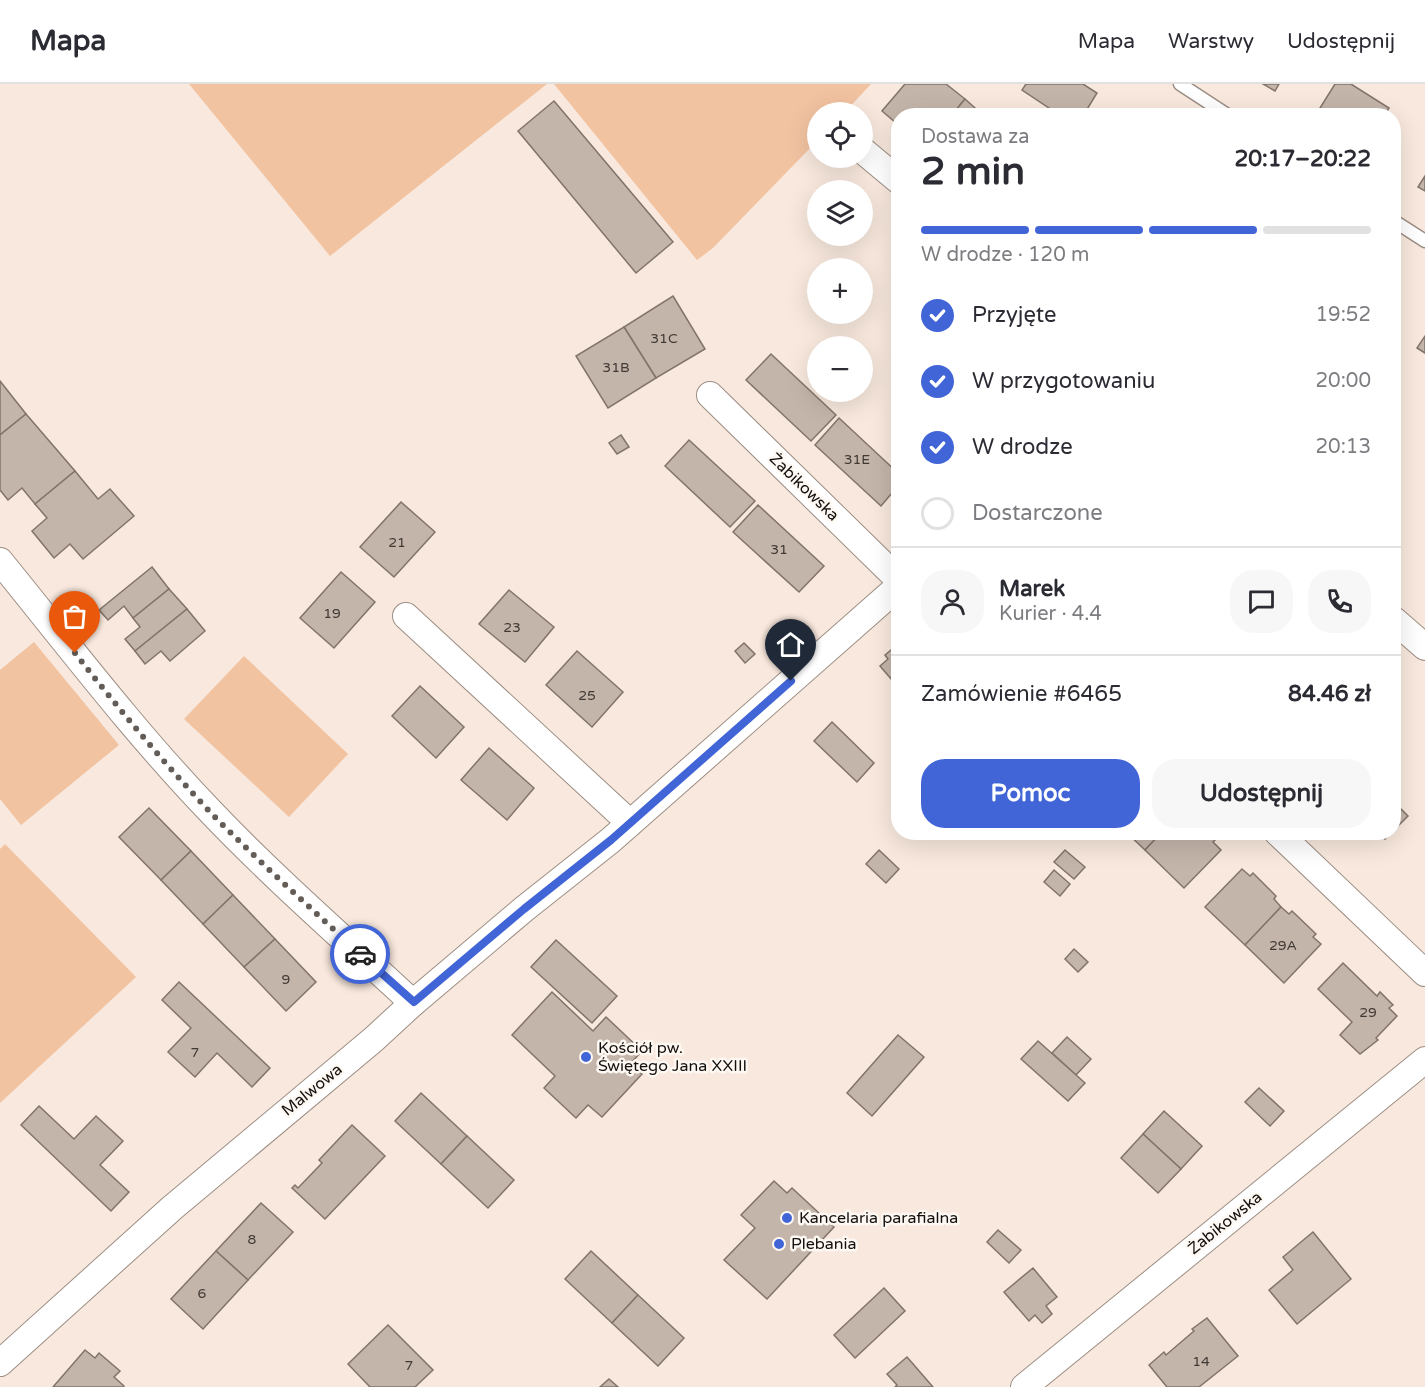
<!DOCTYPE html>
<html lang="pl">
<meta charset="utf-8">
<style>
body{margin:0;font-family:"Varela Round",sans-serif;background:#f7f7f7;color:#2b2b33;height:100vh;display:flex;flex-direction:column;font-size:22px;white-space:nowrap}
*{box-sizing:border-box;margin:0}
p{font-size:20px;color:#7c7c81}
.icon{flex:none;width:33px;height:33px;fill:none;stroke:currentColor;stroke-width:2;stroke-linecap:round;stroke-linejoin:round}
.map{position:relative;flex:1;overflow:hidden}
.drawer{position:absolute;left:891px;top:24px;width:510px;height:732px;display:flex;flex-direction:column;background:#fff;border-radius:24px;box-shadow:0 6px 24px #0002}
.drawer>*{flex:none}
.fabs{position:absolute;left:807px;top:18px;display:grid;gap:12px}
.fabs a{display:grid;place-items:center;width:66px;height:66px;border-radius:50%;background:#fff;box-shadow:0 6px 24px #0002;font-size:30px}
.pin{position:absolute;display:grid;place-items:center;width:51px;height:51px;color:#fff;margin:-62px -26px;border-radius:50% 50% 50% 0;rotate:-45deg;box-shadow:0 0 6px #0007}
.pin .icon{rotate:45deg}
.courier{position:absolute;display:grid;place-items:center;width:60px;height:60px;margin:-30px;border:4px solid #4165d7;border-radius:50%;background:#fff;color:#222;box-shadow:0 2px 8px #0007}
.summary em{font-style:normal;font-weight:700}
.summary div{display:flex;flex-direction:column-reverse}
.summary{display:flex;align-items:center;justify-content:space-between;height:102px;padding:0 30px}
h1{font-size:39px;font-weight:700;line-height:45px}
.bar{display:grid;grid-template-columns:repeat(4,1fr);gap:9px 6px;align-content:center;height:72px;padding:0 30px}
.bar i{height:8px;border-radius:4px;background:#e1e1e2}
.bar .on{background:#4165d7}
.bar p{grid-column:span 4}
.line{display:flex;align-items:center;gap:15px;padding:0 30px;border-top:2px solid #e1e1e2}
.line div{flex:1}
.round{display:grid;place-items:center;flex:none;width:63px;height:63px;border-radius:24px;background:#f7f7f7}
ol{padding:0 30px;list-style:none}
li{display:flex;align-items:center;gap:18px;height:66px}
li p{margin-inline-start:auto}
li .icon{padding:6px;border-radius:50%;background:#4165d7;color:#fff;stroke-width:4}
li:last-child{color:#7c7c81}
li i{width:33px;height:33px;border:3px solid #e1e1e2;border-radius:50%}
.action{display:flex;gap:12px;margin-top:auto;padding:12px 30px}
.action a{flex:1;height:69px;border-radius:24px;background:#4165d7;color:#fff;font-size:24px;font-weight:700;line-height:69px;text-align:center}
.action a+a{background:#f7f7f7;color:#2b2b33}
header{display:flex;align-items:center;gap:36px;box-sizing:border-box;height:84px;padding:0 30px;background:#fff;border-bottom:2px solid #e1e1e2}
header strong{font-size:28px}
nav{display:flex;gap:33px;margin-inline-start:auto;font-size:21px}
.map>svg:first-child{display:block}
.green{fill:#f2c3a1}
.building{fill:#c4b5aa;stroke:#82746b;stroke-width:1.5}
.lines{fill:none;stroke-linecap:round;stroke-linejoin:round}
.lane-casing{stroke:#9d8e84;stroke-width:15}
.street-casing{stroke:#9d8e84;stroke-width:28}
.lane{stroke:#fff;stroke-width:12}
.street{stroke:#fff;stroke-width:26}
.done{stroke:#645c56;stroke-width:6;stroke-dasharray:0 10.8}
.route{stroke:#4165d7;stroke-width:8}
.poi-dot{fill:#4165d7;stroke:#fef8f3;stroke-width:2}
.labels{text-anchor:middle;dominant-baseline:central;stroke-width:5;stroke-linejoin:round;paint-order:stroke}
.number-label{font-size:14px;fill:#413934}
.street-label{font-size:16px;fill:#15100d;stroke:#fef8f3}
.poi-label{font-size:16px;fill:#15100d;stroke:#fef8f3;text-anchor:start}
</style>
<header>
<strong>Mapa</strong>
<nav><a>Mapa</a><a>Warstwy</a><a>Udostępnij</a></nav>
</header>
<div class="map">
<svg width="1425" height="1303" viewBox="0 0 1425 1303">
<rect width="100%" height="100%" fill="#f8e8dd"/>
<!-- green -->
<g class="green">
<path d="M189,0H547L330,172Z"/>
<path d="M554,0H871L845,28H818L817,57L713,164L697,176Z"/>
<path d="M34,558L119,661L21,741L0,715V586Z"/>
<path d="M244,572L348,670L289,733L184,635Z"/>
<path d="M5,760L136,893L0,1019V765Z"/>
</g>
<!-- building -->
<g class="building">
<path d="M905,0H946L965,15L951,32H898L895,38L882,27Z"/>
<path d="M1026,0H1083L1097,9L1083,32H1061L1022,6Z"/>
<path d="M1263,0H1279L1275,7Z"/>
<path d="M1335,0H1351L1389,24L1384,32H1315Z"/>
<path d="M965,15L984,32H951Z"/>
<path d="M554,17L673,158L636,189L518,47Z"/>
<path d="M1425,92V107L1418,103Z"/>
<path d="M673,212L705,265L656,294L624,243Z"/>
<path d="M624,243L656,294L608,324L576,272Z"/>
<path d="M1425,252V269L1417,264Z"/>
<path d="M771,270L836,331L811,357L746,296Z"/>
<path d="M0,297L26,330L0,351Z"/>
<path d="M26,330L75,387L35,420L22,404L8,416L0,406V351Z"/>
<path d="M839,334L898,389V402L881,422L815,361Z"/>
<path d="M621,351L629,363L617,370L609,359Z"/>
<path d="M689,356L755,417L730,443L665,382Z"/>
<path d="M75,387L98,415L110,405L134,432L83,475L70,460L54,474L32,447L47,434L35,420Z"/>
<path d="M401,418L435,448L394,493L360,463Z"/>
<path d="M758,421L824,482L799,508L733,448Z"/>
<path d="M152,483L169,505L133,534L124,522L108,536L99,526Z"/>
<path d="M341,488L375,518L334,564L300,534Z"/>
<path d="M169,505L187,525L135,567L125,555L140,543L133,534Z"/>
<path d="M509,506L554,543L525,578L479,540Z"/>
<path d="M187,525L205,547L170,577L161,567L145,580L135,567Z"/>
<path d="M744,559L755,570L745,579L735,567Z"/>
<path d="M898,560V603L880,582L888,575L885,571Z"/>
<path d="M577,567L623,608L592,643L546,601Z"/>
<path d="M420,602L464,643L436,674L392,632Z"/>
<path d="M832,638L874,679L857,698L814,657Z"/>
<path d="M489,664L534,704L507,736L461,696Z"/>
<path d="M1396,720L1408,732L1394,746V722Z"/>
<path d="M149,724L191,767L161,796L119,753Z"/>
<path d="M1126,748H1162L1145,766Z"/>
<path d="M1162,748H1209L1216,755L1213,758L1221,766L1184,804L1145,766Z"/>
<path d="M1379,748H1391L1385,755Z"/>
<path d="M879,766L899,785L886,799L866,780Z"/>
<path d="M1065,766L1085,783L1074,795L1054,778Z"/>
<path d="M191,767L233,811L203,840L161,796Z"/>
<path d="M1242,785L1250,792L1253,789L1276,812L1274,815L1281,823L1245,861L1205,823Z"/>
<path d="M1054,786L1070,800L1060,812L1044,798Z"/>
<path d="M233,811L275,855L244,883L203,840Z"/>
<path d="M1281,823L1289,830L1292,827L1316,850L1313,853L1321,860L1284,899L1245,861Z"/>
<path d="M275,855L316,898L286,927L244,883Z"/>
<path d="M556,856L617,912L592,939L531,883Z"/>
<path d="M1074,865L1088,878L1078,888L1065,875Z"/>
<path d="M1343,879L1377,912L1380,908L1393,921L1389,924L1397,932L1376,954L1378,956L1360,970L1340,951L1352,938L1318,905Z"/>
<path d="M179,898L270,984L252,1003L217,969L195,993L168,968L191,944L162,916Z"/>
<path d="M552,908L593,947L606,933L642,967L630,980L642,990L602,1033L588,1021L576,1034L544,1004L555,992L512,951Z"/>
<path d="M898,951L924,973L872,1032L847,1009Z"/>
<path d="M1067,953L1091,975L1076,991L1052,969Z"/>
<path d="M1038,957L1085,999L1068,1017L1021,975Z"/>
<path d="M1259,1004L1284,1027L1270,1042L1245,1018Z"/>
<path d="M421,1009L467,1052L441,1080L395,1037Z"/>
<path d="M39,1022L74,1055L96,1032L123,1057L100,1081L129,1108L111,1127L21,1041Z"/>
<path d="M1164,1027L1202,1062L1181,1085L1143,1050Z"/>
<path d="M352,1041L385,1072L325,1135L292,1104L295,1101L298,1104L322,1079L319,1076Z"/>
<path d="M1143,1050L1181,1085L1158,1109L1121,1074Z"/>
<path d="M467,1052L514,1096L488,1124L441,1080Z"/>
<path d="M774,1097L787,1109L792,1104L834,1143L767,1215L724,1176L755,1144L741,1131Z"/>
<path d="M261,1119L293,1148L248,1196L216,1167Z"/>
<path d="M998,1146L1021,1166L1009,1179L987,1158Z"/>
<path d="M1313,1148L1351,1195L1297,1240L1269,1206L1293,1186L1283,1173Z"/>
<path d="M216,1167L248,1196L203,1245L171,1215Z"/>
<path d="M591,1167L638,1211L612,1239L565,1195Z"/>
<path d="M1033,1184L1057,1213L1046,1222L1052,1230L1042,1239L1035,1231L1029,1237L1004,1208Z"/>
<path d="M884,1204L905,1227L855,1274L834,1251Z"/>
<path d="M638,1211L684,1254L658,1282L612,1239Z"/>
<path d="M1207,1234L1238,1272L1199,1303H1167L1149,1281L1164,1268L1166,1271L1194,1247L1192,1245Z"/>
<path d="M388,1241L433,1286L415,1303H370L348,1280Z"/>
<path d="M85,1266L95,1274L99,1269L120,1287L114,1293L124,1302L123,1303H53Z"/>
<path d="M907,1273L933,1303H895L897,1301L887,1290Z"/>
<path d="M609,1295L618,1303H600Z"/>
</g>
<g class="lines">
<defs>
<g id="lane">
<path d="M1180,0L1229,32"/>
<path d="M1394,137L1425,157"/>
</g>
<g id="street">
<path d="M862,66L898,96"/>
<path d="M710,311L898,495"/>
<path d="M0,477C69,562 135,649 211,728C275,795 345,856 413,919"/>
<path d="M406,532L630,739"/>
<path d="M1394,536L1425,563"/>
<path d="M1277,748L1425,889"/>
<path d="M0,1279L172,1124L374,955L413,919L524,825L611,756L898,503"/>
<path d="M1024,1303L1425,976"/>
</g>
</defs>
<!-- lane casing -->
<use href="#lane" class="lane-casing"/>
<!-- street casing -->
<use href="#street" class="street-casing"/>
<!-- lane -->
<use href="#lane" class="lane"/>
<!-- street -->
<use href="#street" class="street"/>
</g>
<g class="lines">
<!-- done -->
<path class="done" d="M75,569C118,624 163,678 211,729C259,778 310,823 360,870"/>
<!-- route -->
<path class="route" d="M360,870L414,918L524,825L611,756L791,597"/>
</g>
<!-- markers -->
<g class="poi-dot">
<circle cx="586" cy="973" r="6"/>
<circle cx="787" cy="1134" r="6"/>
<circle cx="779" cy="1160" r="6"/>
</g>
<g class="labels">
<!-- number labels -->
<g class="number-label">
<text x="664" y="254">31C</text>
<text x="616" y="283">31B</text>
<text x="857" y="375">31E</text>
<text x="397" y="458">21</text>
<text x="779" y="465">31</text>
<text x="332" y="529">19</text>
<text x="512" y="543">23</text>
<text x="587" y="611">25</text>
<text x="1283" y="861">29A</text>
<text x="286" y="895">9</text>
<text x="1368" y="928">29</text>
<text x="195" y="968">7</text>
<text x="252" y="1155">8</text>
<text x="202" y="1209">6</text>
<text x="1201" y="1277">14</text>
<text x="409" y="1281">7</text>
</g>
<!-- street labels -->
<g class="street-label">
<text transform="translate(804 403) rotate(44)">Żabikowska</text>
<text transform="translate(312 1006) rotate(-39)">Malwowa</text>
<text transform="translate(1225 1139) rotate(-39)">Żabikowska</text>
</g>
<!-- poi labels -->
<g class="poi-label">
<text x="598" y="964">Kościół pw.<tspan x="598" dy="18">Świętego Jana XXIII</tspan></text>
<text x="799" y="1134">Kancelaria parafialna</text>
<text x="791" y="1160">Plebania</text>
</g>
</g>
</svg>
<div class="fabs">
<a><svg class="icon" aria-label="locate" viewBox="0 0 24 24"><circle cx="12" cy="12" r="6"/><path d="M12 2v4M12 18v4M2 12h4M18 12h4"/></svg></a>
<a><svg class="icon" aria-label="layers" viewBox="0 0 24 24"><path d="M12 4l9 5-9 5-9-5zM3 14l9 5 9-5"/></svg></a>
<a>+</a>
<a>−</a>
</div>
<div class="pin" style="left:75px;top:569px;background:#ea580c"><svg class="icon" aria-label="bag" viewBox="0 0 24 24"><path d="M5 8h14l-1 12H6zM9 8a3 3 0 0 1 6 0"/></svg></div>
<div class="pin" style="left:791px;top:597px;background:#1f2937"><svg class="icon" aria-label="home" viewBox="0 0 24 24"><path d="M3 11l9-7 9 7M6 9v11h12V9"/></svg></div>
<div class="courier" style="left:360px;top:870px"><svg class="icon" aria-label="car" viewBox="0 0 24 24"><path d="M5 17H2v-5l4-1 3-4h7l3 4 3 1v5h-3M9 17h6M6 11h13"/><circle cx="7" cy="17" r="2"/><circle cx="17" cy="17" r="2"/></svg></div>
<section class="drawer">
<div class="summary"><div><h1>2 min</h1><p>Dostawa za</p></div><em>20:17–20:22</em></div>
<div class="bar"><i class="on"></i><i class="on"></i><i class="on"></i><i></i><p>W drodze · 120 m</p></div>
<ol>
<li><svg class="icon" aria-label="check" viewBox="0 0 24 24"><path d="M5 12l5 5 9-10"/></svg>Przyjęte<p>19:52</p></li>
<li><svg class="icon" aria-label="check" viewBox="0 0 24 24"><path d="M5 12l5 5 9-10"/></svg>W przygotowaniu<p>20:00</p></li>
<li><svg class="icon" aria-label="check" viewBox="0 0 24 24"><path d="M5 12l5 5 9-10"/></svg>W drodze<p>20:13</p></li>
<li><i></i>Dostarczone</li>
</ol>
<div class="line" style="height:108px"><a class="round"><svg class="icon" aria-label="person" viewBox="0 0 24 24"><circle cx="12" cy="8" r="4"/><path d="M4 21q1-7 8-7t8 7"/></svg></a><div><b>Marek</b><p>Kurier · 4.4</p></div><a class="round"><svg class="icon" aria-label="chat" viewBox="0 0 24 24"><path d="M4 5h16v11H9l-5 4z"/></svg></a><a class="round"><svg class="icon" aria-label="phone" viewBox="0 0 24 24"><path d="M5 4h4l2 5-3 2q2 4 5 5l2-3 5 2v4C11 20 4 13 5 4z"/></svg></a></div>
<div class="line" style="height:78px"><div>Zamówienie #6465</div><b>84.46 zł</b></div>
<div class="action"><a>Pomoc</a><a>Udostępnij</a></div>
</section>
</div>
